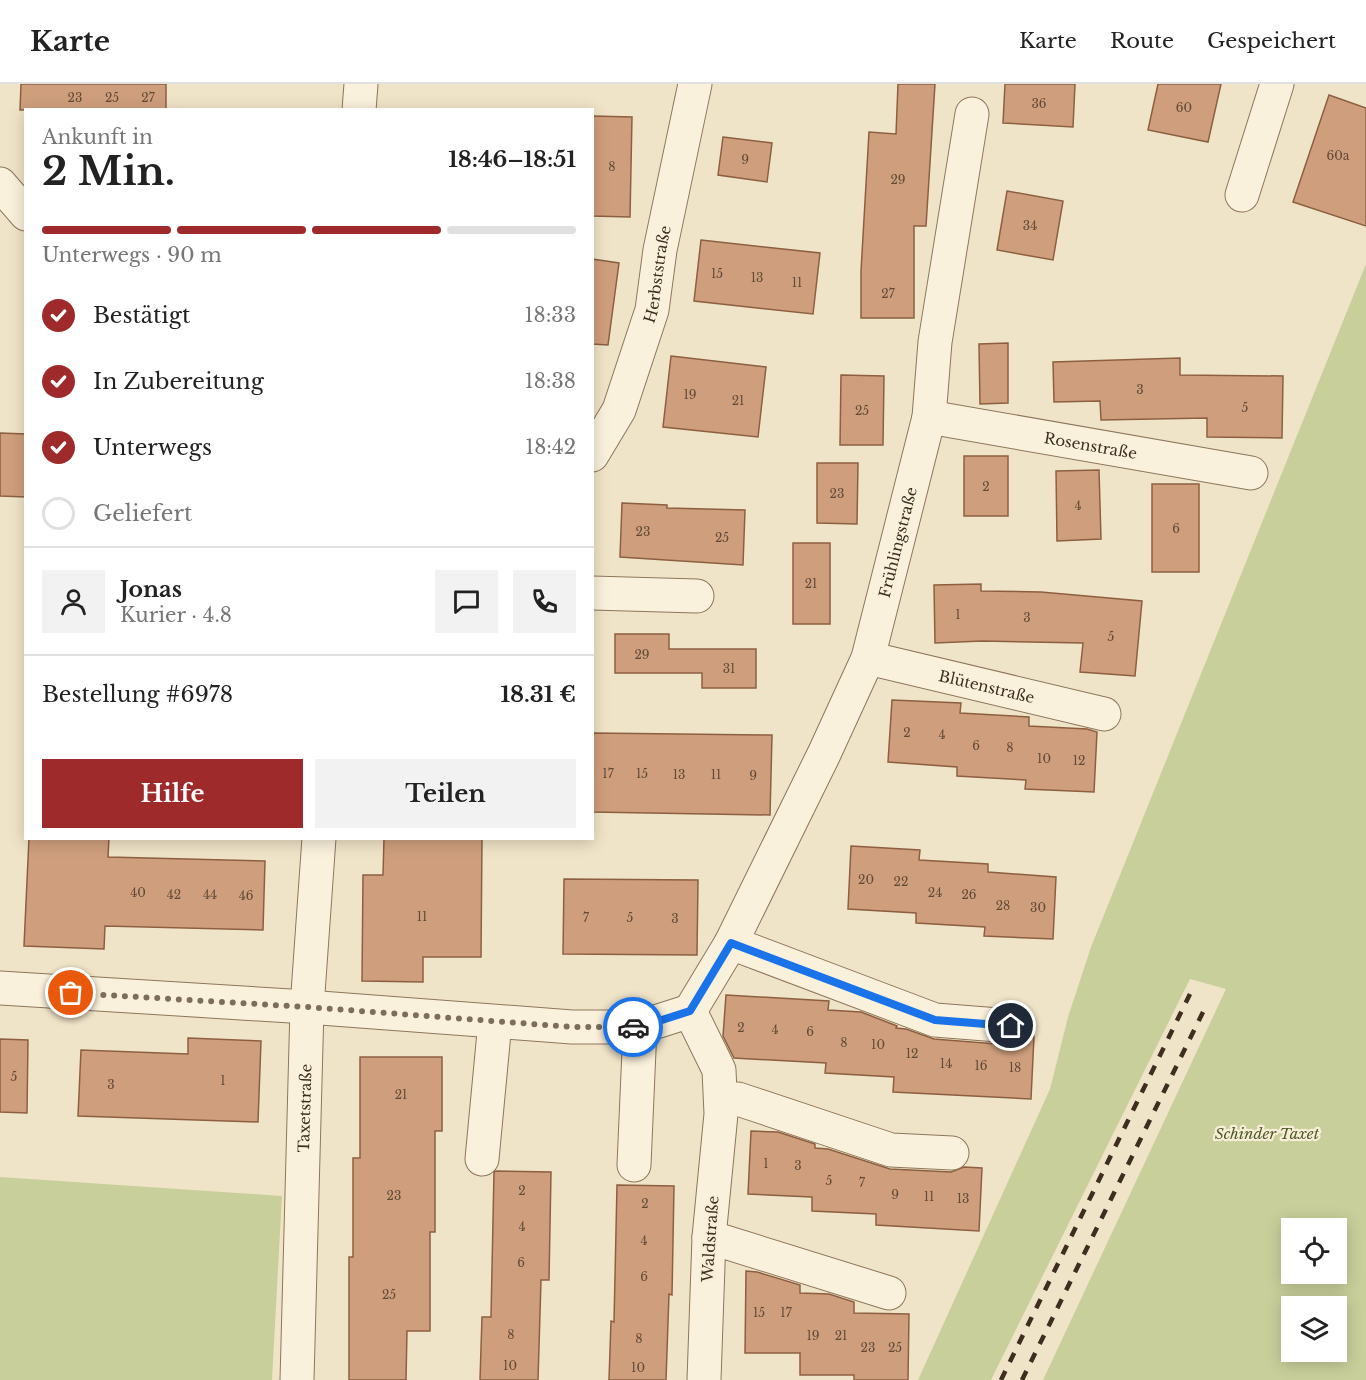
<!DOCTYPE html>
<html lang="de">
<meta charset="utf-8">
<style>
body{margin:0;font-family:"Libre Baskerville",serif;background:#f2f2f2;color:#222;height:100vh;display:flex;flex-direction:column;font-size:22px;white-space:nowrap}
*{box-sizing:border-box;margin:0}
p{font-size:20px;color:#767676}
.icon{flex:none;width:33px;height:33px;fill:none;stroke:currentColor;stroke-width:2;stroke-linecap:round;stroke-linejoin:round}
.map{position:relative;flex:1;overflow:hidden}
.panel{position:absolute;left:24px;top:24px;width:570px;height:732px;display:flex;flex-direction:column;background:#fff;border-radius:0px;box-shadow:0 3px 15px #0003}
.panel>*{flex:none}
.fabs{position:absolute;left:1281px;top:1134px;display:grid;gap:12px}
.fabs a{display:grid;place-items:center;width:66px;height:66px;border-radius:0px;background:#fff;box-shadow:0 3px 15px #0003;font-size:30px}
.pin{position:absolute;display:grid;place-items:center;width:51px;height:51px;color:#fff;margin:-26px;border:3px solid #fff;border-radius:50%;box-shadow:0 2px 6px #0007}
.courier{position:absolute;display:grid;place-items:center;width:60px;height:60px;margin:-30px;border:4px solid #1a73e8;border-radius:50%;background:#fff;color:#222;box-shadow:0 2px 8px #0007}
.overview em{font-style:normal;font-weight:700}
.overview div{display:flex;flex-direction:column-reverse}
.overview{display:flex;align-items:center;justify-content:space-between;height:102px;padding:0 18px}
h1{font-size:39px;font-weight:700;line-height:45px}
.bar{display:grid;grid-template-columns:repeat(4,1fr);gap:9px 6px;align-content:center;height:72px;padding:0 18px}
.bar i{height:8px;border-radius:4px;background:#e0e0e0}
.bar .active{background:#9e2a2b}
.bar p{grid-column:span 4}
.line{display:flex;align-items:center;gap:15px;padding:0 18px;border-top:2px solid #e0e0e0}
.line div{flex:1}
.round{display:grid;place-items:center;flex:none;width:63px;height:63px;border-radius:0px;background:#f2f2f2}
ol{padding:0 18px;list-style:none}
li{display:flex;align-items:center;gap:18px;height:66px}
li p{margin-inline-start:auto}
li .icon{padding:6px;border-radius:50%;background:#9e2a2b;color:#fff;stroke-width:4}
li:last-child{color:#767676}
li i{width:33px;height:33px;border:3px solid #e0e0e0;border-radius:50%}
.button{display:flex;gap:12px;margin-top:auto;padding:12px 18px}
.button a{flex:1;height:69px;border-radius:0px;background:#9e2a2b;color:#fff;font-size:24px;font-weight:700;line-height:69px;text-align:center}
.button a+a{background:#f2f2f2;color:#222}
header{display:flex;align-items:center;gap:36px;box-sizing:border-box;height:84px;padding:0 30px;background:#fff;border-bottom:2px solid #e0e0e0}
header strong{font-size:28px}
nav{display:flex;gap:33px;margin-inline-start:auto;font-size:21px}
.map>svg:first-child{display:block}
.green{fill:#c9cf9b;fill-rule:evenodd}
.building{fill:#cf9f7d;stroke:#8d5f41;stroke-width:1.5}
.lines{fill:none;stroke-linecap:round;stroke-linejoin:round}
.minor-casing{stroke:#8d765c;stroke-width:35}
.minor{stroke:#faf1dc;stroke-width:33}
.rail{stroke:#3d2e20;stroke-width:4.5;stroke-dasharray:10 10;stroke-linecap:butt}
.done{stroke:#7c6e5b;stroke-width:6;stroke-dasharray:0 10.8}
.route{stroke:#1a73e8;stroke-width:8}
.labels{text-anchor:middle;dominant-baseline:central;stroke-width:4.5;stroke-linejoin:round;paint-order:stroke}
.number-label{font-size:12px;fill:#624a37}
.street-label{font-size:15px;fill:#3d2e20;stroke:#f7eed8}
.park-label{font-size:15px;font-style:italic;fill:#4d5a26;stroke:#f7eed8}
</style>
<header>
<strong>Karte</strong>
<nav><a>Karte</a><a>Route</a><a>Gespeichert</a></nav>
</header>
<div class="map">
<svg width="1366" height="1296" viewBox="0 0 1366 1296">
<rect width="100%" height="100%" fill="#f0e4c8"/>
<!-- green -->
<g class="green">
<path d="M1366,180V1296H1043L1226,905L1190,895L991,1296H918L1050,1005L1068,933L1091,863ZM1292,1144H1336V1190H1292ZM1292,1222H1336V1268H1292Z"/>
<path d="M0,1093L282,1112L272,1296H0Z"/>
</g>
<!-- building -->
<g class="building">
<path d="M21,0H166V26H20Z"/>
<path d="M898,0H935L926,142H914V234H861V187L869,48L896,50Z"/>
<path d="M1005,0H1075L1073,43L1003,39Z"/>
<path d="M1158,0H1221L1208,58L1148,46Z"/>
<path d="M1329,11L1366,24V142L1293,118Z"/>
<path d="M592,32L632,33L630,133L592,132Z"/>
<path d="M723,53L772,59L767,98L718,91Z"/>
<path d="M1007,107L1063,117L1053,176L997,166Z"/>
<path d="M701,156L820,169L813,230L694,217Z"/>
<path d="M592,175L619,179L608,261L592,260Z"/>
<path d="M1008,259V319L980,320L979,260Z"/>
<path d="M671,272L766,283L758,353L663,343Z"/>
<path d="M1180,274V291L1283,292L1282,354L1207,353V334L1101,336L1100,317L1054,318L1053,278Z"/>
<path d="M841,291L884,292L883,361H840Z"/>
<path d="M0,349L26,350V413L0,412Z"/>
<rect x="964" y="372" width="44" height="60"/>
<path d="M817,379H858L857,440L817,439Z"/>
<path d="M1099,386L1101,455L1057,457L1056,387Z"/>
<rect x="1152" y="400" width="47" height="88"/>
<path d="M622,419L667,421V424L745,426L743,481L620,473Z"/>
<rect x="793" y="459" width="37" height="81"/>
<path d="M981,500V507L1041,508L1142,517L1135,592L1080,588L1083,559L982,557L935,559L934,501Z"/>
<path d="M615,550H669V565H756V604H702V589H615Z"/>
<path d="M892,616L961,619L960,629L1029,633V642L1087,645L1097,648L1094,708L1025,705L1026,696L957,692V683L888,678Z"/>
<path d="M592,649L772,651L770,731L592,728Z"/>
<path d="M29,754H109L108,773L265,777L263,846L105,842L104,865L24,862Z"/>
<path d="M384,754H482L481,873H423V898L362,897L363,791H383Z"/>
<path d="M851,762L920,766L919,776L988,780V788L1056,793L1053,855L984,852L985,843L916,839V829L848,825Z"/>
<path d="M564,795L698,796L697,871L563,870Z"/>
<path d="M726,911L829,917L828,926L861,928L897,942L896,944L906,945L934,955L1010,961L1020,959L1027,952H1034L1031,1015L893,1008L894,993L825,989L826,979L734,974L723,952Z"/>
<path d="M188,954L261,957L258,1038L78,1032L81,966L188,970Z"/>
<path d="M0,955L28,956L27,1029L0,1028Z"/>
<path d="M360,973H442V1047H435V1148H430V1247H407L406,1296H349V1173H353V1074H360Z"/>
<path d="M751,1047L778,1048L815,1060V1064L828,1065L890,1085L951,1088L964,1083L982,1084L979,1147L876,1141V1130L812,1127V1113L748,1110Z"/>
<path d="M496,1087L551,1088L549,1196H541L538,1296H480L482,1233H491L494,1088Z"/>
<path d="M617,1101L674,1102L672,1211L669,1210L666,1296H609L611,1237L614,1238Z"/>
<path d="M746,1187L757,1188L800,1201V1209L829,1210L854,1218V1229L909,1230L908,1296H854V1291H800V1269H745Z"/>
</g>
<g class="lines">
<defs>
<g id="minor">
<path d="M359,26L361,0"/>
<path d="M0,100L26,130"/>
<path d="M1242,111L1277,0"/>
<path id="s1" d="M929,333L1251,389"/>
<path id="s2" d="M592,371L619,326L652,226L660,166L695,0"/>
<path d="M592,509L697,512"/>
<path id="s3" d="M868,574L1104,630"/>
<path d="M731,859L935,936L1011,942"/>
<path id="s4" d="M0,904L307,923L572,943H640L690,927L731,859L824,670L868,574L929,333L935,258L972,30"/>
<path d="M690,927L719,986L721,1030L709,1153L704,1296"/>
<path d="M721,1015H738L891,1066L952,1069"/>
<path d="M482,1075L495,938"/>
<path d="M634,1081L640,943"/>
<path d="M709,1153L889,1209"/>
<path id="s5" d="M297,1296L307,923L319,754"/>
</g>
</defs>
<!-- minor casing -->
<use href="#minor" class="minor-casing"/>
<!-- minor -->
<use href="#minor" class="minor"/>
<!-- rail -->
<g class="rail">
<path d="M1001,1296L1190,910"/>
<path d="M1022,1296L1207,920"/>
</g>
</g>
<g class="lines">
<!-- done -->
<path class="done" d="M71,909L307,923L572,943H633"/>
<!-- route -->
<path class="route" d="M633,943H640L690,927L731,859L935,936L1011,942"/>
</g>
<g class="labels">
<!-- number labels -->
<g class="number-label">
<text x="75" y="13">23</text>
<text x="112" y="13">25</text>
<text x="148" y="13">27</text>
<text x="1039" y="19">36</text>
<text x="1184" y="23">60</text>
<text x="1338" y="71">60a</text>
<text x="745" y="75">9</text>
<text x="612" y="82">8</text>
<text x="898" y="95">29</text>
<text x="1030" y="141">34</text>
<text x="717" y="189">15</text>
<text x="757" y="193">13</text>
<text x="797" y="198">11</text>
<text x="888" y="209">27</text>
<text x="1140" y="305">3</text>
<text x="690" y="310">19</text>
<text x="738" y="316">21</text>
<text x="1245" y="323">5</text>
<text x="862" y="326">25</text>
<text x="986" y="402">2</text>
<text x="837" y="409">23</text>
<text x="1078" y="421">4</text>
<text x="1176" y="444">6</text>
<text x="643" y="447">23</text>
<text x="722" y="453">25</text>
<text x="811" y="499">21</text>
<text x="958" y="530">1</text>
<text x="1027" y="533">3</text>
<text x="1111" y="552">5</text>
<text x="642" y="570">29</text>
<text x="729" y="584">31</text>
<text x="907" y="648">2</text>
<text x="942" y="650">4</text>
<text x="976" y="661">6</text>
<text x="1010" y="663">8</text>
<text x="1044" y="674">10</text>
<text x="1079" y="676">12</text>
<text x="608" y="689">17</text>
<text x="642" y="689">15</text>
<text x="679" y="690">13</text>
<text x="716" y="690">11</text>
<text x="753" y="691">9</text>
<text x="866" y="795">20</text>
<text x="901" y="797">22</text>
<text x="138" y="808">40</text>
<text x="935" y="808">24</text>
<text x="174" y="810">42</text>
<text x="210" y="810">44</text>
<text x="969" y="810">26</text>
<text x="246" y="811">46</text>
<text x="1003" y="821">28</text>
<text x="1038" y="823">30</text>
<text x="422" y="832">11</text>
<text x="586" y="833">7</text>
<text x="630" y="833">5</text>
<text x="675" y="834">3</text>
<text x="741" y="943">2</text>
<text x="775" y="945">4</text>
<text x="810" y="947">6</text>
<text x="844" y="958">8</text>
<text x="878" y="960">10</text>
<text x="912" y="969">12</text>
<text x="946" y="979">14</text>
<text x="981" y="981">16</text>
<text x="1015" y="983">18</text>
<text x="14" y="992">5</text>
<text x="223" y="996">1</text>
<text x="111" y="1000">3</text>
<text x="401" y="1010">21</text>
<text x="766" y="1079">1</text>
<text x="798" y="1081">3</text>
<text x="829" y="1096">5</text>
<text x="862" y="1098">7</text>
<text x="522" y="1106">2</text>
<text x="895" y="1110">9</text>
<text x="394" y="1111">23</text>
<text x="929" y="1112">11</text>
<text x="963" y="1114">13</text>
<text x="645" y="1119">2</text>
<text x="522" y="1142">4</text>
<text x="644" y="1156">4</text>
<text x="521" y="1178">6</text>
<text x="644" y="1192">6</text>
<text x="389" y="1210">25</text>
<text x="759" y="1228">15</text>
<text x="786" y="1228">17</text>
<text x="511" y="1250">8</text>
<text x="813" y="1251">19</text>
<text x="841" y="1251">21</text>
<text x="639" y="1254">8</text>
<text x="868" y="1263">23</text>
<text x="895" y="1263">25</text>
<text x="510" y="1281">10</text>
<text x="638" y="1283">10</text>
</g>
<!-- street labels -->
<g class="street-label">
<text stroke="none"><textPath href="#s2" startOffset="194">Herbststraße</textPath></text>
<text stroke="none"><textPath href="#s1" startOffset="164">Rosenstraße</textPath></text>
<text stroke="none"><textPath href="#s4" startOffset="1209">Frühlingstraße</textPath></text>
<text stroke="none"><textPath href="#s3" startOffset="122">Blütenstraße</textPath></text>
<text stroke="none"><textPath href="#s5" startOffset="272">Taxetstraße</textPath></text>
<text transform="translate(710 1155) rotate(-86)">Waldstraße</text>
</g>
<!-- park labels -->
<g class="park-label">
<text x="1267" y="1049">Schinder Taxet</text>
</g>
</g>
</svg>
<div class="fabs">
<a><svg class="icon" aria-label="locate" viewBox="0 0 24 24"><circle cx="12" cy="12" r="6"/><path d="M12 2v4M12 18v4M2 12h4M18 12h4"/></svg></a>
<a><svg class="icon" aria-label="layers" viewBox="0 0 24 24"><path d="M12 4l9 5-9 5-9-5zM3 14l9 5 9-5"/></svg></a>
</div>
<div class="pin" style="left:71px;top:909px;background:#ea580c"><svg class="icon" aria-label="bag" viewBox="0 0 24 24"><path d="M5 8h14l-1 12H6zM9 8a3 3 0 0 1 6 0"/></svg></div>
<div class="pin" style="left:1011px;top:942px;background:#1f2937"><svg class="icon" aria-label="home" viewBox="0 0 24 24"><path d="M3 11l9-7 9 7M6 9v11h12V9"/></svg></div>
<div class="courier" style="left:633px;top:943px"><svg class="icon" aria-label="car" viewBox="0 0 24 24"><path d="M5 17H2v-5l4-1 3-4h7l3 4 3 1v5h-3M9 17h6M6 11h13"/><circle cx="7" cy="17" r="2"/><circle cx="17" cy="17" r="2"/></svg></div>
<section class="panel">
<div class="overview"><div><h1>2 Min.</h1><p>Ankunft in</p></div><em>18:46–18:51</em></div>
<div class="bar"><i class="active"></i><i class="active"></i><i class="active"></i><i></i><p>Unterwegs · 90 m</p></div>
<ol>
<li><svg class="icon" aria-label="check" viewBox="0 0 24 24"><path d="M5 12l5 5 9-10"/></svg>Bestätigt<p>18:33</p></li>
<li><svg class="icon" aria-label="check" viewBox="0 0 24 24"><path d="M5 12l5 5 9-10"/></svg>In Zubereitung<p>18:38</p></li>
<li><svg class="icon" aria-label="check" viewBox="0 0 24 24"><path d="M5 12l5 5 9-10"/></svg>Unterwegs<p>18:42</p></li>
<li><i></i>Geliefert</li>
</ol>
<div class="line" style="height:108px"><a class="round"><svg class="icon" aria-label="person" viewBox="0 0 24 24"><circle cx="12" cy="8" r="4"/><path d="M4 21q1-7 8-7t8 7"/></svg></a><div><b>Jonas</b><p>Kurier · 4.8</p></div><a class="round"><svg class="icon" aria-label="chat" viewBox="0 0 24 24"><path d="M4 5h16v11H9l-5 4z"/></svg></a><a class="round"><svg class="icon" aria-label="phone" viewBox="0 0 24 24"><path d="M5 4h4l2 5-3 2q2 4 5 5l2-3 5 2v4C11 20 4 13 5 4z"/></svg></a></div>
<div class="line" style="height:78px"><div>Bestellung #6978</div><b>18.31 €</b></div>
<div class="button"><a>Hilfe</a><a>Teilen</a></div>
</section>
</div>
